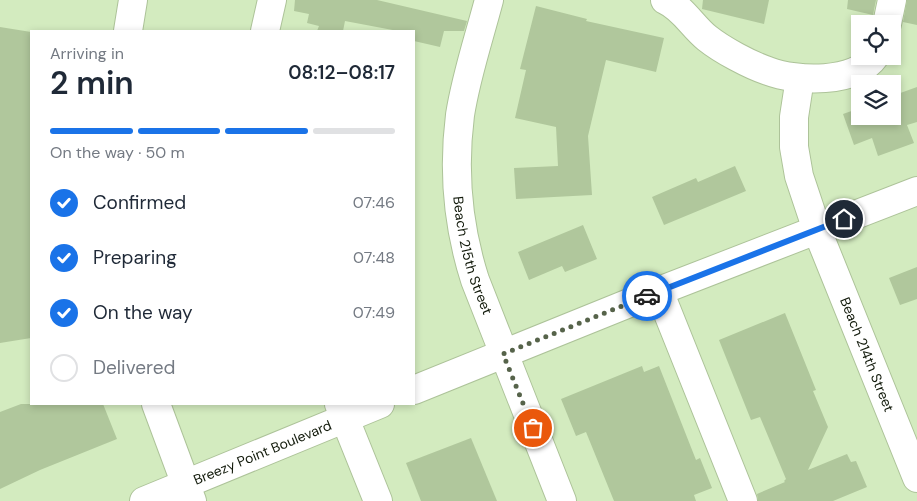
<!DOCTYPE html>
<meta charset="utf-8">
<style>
body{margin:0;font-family:"DM Sans",sans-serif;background:#f2f2f3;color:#1f2937;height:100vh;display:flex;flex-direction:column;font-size:19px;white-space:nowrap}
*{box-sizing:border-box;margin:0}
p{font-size:16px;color:#747a83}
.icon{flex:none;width:28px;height:28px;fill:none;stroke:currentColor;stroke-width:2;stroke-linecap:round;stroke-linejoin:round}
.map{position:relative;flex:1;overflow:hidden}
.details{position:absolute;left:30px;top:30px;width:385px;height:375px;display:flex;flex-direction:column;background:#fff;border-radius:0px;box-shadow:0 2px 8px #0003}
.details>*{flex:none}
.buttons{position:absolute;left:851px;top:15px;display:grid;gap:10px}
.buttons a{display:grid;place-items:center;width:50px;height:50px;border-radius:0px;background:#fff;box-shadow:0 2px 8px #0003;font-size:25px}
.pin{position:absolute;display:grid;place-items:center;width:42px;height:42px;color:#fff;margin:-21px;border:2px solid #fff;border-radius:50%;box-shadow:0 1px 5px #0007}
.courier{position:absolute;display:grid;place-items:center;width:50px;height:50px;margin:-25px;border:4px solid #1a73e8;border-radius:50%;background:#fff;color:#222;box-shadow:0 1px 6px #0007}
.overview em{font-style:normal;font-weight:600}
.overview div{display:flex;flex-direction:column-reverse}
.overview{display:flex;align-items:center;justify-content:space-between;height:85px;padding:0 20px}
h1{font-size:32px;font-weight:600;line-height:38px}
.bar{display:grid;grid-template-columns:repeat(4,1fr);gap:8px 5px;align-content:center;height:60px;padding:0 20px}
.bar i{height:6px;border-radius:4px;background:#e0e1e3}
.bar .on{background:#1a73e8}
.bar p{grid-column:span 4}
ol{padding:0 20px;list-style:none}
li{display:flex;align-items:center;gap:15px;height:55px}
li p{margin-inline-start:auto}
li .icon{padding:5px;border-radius:50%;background:#1a73e8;color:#fff;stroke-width:4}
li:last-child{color:#747a83}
li i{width:28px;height:28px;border:2px solid #e0e1e3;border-radius:50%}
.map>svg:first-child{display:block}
.building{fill:#b0c79c}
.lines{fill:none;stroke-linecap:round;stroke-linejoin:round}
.minor-casing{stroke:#adc399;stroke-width:30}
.minor{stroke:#fff;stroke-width:28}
.done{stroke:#56634a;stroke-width:5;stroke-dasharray:0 9}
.route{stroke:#1a73e8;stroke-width:6}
.labels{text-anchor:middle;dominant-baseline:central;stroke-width:4;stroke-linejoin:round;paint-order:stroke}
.street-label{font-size:14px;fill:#121a0b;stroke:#d3ebbf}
</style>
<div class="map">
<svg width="917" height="501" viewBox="0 0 917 501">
<rect width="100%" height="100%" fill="#d3ebbf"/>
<!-- building -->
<g class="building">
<path d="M295,0H377L467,21L464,31H444L440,47L414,41V31H398L345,21L343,31H317L319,26L307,23L309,14L294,11Z"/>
<path d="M703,0H769L764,24L702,9Z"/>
<path d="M848,0H876L873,15L847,9Z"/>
<path d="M907,0H917V25L903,22Z"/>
<path d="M536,6L587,19L586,21L664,38L656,72L606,60L588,136L592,195L516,199L514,168L558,166L556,127L515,118L526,70L520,69Z"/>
<path d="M0,27L31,32V338L0,343Z"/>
<path d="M917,87V122L907,125L914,143L878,156L872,138L854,145L843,114L860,108V116H892V96Z"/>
<path d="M735,166L746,191L664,225L652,197L696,178L698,182Z"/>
<path d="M583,225L597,259L565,272L562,266L529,280L518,252Z"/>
<path d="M917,267V299L900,305L889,278Z"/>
<path d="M785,313L816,390L813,391L828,427L808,470L847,454L851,462L856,461L867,487L833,501H758L757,494L785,482L784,481L786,479L760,417L751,420L719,340Z"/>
<path d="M642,366L644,372L659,366L696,460L700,458L712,488L694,495L696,501H614L586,432L576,436L561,399Z"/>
<path d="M21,404H103L117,439L40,470L0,489V412Z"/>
<path d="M471,438L497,501H421L406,463Z"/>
</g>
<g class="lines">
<defs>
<g id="minor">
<path id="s1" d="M489,0C479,38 466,76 460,115C453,170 458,227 475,280L562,501"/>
<path d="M665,0C683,8 692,26 707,38C722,50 750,65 768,71C797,82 855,84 875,56"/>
<path d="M887,24L892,0"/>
<path d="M128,31L133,0"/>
<path d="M265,31L272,0"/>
<path id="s2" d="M800,78L794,117V147L799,176L817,230L917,478"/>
<path d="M659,291L743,501"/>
<path d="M414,390L659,291L917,191"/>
<path d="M156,404L192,501"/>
<path d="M339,404L378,501"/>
<path id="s3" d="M144,501L380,404"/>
</g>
</defs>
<!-- minor casing -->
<use href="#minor" class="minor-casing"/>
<!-- minor -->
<use href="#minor" class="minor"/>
</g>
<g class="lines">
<!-- done -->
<path class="done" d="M533,428L503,354L647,296"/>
<!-- route -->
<path class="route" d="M647,296L844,219"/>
</g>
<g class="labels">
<!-- street labels -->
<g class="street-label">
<text stroke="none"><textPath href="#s1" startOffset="261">Beach 215th Street</textPath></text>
<text stroke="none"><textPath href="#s2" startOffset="290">Beach 214th Street</textPath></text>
<text stroke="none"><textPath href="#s3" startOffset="128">Breezy Point Boulevard</textPath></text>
</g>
</g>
</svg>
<div class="buttons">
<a><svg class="icon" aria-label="locate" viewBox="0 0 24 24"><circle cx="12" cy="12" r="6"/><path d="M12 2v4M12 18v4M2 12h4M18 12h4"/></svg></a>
<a><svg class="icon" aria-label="layers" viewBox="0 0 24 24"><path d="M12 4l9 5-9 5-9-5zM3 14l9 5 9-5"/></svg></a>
</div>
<div class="pin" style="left:533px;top:428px;background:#ea580c"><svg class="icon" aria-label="bag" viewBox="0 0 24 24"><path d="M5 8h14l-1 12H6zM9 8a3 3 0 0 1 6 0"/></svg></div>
<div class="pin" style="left:844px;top:219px;background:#1f2937"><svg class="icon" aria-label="home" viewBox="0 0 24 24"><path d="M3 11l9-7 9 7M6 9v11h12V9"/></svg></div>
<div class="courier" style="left:647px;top:296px"><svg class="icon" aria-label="car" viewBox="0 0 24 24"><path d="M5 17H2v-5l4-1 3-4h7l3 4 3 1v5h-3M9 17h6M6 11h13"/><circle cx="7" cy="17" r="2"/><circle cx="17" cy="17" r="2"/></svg></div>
<section class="details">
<div class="overview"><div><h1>2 min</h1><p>Arriving in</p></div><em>08:12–08:17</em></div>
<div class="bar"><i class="on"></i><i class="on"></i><i class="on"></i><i></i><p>On the way · 50 m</p></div>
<ol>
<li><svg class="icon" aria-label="check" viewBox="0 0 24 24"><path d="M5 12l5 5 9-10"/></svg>Confirmed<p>07:46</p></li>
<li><svg class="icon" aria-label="check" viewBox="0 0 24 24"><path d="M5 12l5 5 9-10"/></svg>Preparing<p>07:48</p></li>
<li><svg class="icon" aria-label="check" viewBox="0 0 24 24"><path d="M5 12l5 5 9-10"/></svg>On the way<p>07:49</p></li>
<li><i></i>Delivered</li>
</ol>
</section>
</div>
